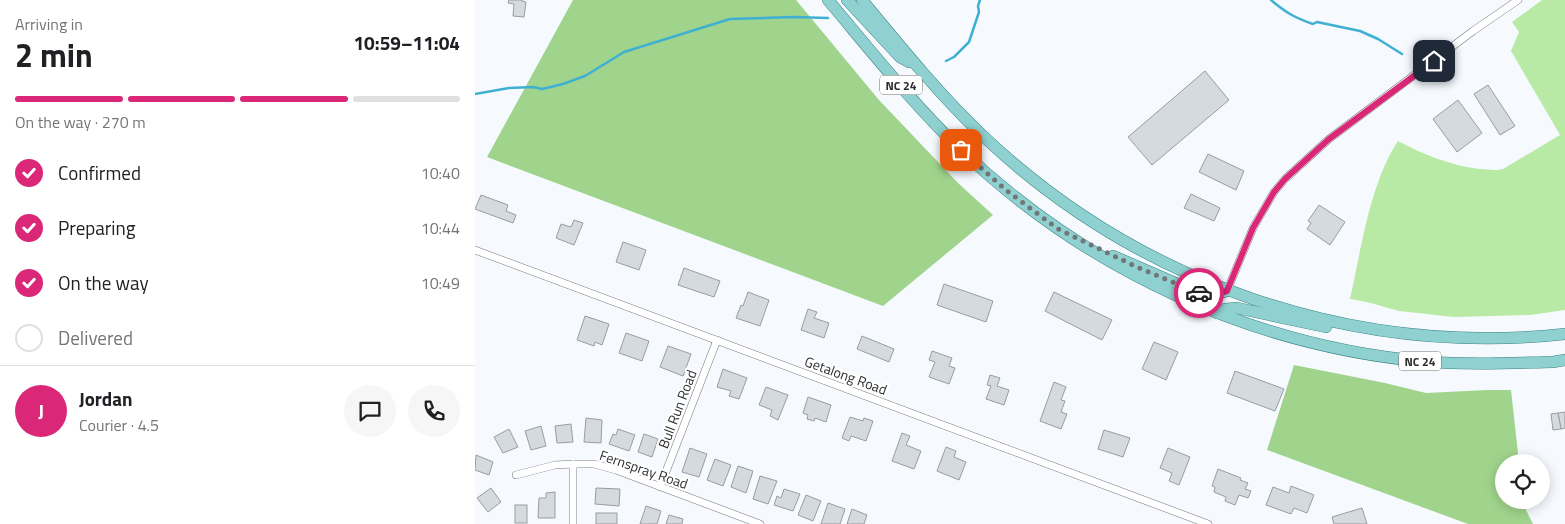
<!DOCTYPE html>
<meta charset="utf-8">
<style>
body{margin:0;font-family:"Titillium Web",sans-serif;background:#f6f6f6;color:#202124;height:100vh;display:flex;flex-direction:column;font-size:19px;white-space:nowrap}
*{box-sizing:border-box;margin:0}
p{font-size:16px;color:#757577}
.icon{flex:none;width:28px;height:28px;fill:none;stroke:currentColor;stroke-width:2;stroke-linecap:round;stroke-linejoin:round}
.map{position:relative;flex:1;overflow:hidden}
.drawer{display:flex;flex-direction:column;background:#fff;width:475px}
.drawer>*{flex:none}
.fabs{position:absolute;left:1020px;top:454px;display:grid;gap:10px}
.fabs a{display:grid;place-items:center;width:55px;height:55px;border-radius:50%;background:#fff;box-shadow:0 2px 12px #0003;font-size:25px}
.pin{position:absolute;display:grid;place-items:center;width:42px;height:42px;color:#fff;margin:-21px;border-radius:10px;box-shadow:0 2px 8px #0006}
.courier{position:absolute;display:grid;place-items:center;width:50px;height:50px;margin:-25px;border:4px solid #db2777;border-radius:50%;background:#fff;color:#222;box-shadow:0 1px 6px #0007}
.headline em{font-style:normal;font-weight:700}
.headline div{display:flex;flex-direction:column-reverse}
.headline{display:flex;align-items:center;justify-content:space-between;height:85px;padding:0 15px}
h1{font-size:32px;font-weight:700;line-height:38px}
.bar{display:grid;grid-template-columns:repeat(4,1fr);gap:8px 5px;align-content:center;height:60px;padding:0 15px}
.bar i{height:6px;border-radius:4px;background:#e0e0e0}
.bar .on{background:#db2777}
.bar p{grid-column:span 4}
.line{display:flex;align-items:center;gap:12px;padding:0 15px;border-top:1px solid #e0e0e0}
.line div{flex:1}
.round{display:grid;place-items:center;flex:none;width:52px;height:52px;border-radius:26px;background:#f6f6f6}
ol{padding:0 15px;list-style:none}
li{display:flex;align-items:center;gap:15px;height:55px}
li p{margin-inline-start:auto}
li .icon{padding:5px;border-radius:50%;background:#db2777;color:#fff;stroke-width:4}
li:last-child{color:#757577}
li i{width:28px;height:28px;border:2px solid #e0e0e0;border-radius:50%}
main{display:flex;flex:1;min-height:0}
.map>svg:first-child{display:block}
.green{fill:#b8eaa5}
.forest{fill:#a0d48c}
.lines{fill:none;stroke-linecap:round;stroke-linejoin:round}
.stream{stroke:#3fb0d2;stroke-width:2.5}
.building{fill:#d5dadf;stroke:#989da2}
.minor-casing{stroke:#74787d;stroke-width:8}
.primary-casing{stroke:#3c8484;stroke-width:12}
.minor{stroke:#fff;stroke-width:7}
.primary{stroke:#8fd1d0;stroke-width:11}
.done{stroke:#737679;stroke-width:5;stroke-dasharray:0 9}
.route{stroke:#db2777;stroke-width:6}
.labels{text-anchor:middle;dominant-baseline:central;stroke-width:4.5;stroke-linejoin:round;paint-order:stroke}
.shield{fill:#fff;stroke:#6c6d6f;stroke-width:1}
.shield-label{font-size:12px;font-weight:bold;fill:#2d2f31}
.street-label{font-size:14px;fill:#2d2f31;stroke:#fff}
</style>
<main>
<section class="drawer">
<div class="headline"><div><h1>2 min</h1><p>Arriving in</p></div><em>10:59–11:04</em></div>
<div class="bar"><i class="on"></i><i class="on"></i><i class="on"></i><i></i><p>On the way · 270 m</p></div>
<ol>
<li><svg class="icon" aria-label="check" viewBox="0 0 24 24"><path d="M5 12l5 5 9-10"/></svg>Confirmed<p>10:40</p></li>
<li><svg class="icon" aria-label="check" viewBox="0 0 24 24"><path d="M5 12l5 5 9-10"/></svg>Preparing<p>10:44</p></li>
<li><svg class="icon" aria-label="check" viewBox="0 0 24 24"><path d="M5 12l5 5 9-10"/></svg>On the way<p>10:49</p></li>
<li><i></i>Delivered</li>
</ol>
<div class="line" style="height:90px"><b class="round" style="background:#db2777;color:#fff">J</b><div><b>Jordan</b><p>Courier · 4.5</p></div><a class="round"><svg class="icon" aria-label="chat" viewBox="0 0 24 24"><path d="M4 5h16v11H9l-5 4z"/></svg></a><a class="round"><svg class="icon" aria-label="phone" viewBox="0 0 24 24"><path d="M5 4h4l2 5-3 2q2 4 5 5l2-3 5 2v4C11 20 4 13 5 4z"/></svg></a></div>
</section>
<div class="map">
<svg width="1090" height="524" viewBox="0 0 1090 524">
<rect width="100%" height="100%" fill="#f6fafe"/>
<!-- green -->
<path class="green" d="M1067,0H1090V310L1055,315L979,317L924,311L892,302L875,299C886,250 895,183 923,141C949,155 975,165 1004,169C1012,169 1020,171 1028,169L1085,135L1036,51L1044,32L1037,22Z"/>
<!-- forest -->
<g class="forest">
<path d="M98,0H321L404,100L483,183L518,215L408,306L12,157Z"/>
<path d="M819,365L910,383L951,393L1012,390H1036L1044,462H1029V500H1049L1050,508L1058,524H993L792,450Z"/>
</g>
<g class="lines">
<!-- stream -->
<g class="stream">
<path d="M796,0C810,12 820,18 838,24L842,22L885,31L903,39L927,54"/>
<path d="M471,61L479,57L494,42L504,12L503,6L505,0"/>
<path d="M0,94L34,88L58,87L67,89L88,84L110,76L149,52L255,19L318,17L353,18"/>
</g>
</g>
<!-- building -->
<g class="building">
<path d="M34,0H47V1L51,2L49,17L38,16L39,4L33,3Z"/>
<path d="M730,71L754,100L677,165L653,137Z"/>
<path d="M1013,85L1040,126L1025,135L999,94Z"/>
<path d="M983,100L1007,133L982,152L958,119Z"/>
<path d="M733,154L769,171L761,190L724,172Z"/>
<path d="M716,194L745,208L739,221L709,208Z"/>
<path d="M6,195L33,205L31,211L41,215L38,223L0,209Z"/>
<path d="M844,205L870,222L855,245L832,229L836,223L833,221Z"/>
<path d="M99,220L108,223L99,245L81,238L86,224L96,227Z"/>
<path d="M148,242L171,250L164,270L141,262Z"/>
<path d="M209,268L245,281L239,297L203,285Z"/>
<path d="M469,284L518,301L511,322L462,305Z"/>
<path d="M273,292L294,300L285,326L261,318L266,305L268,306Z"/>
<path d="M579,292L637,320L627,340L570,311Z"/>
<path d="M333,309L342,312L339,318L354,323L349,338L326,330Z"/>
<path d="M110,316L134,324L127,345L120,342L119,346L102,340Z"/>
<path d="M151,333L174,341L167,361L144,353Z"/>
<path d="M387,336L419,349L414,362L382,349Z"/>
<path d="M679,342L703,352L691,380L667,369Z"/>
<path d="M193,346L216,354L208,376L185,367Z"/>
<path d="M457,351L477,358L474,366L480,368L474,384L454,377L460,362L454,360Z"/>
<path d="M248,369L272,378L264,399L254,396L256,391L242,387Z"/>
<path d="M760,371L809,389L800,411L752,393Z"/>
<path d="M515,375L525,378L522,386L534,390L529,405L511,399L516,386L512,385Z"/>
<path d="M579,382L591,387L586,400L590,401L586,412L592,414L586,429L565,421Z"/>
<path d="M291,387L313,395L303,420L295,416L297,410L284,405Z"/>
<path d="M333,397L356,405L351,422L340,418L339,421L332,419L333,415L328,413Z"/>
<path d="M1090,412V428L1086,429L1083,413Z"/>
<path d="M1083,413L1086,429L1078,430L1076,414Z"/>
<path d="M375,417L388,421L389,418L398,421L391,441L376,436L374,441L367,438Z"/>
<path d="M111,418L127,420L126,443L109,442Z"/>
<path d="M96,424L98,442L82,443L80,426Z"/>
<path d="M66,426L71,446L56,450L50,431Z"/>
<path d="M34,429L43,447L28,453L19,437Z"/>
<path d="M143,429L160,435L154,451L134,444L138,434L141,435Z"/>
<path d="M629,430L655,438L648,457L623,449Z"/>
<path d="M427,433L435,436L431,445L446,451L439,469L417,461Z"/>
<path d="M169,434L183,439L177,457L163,452Z"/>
<path d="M471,447L481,451L479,457L491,462L484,480L462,471Z"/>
<path d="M215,448L232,454L224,477L207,472Z"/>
<path d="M693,448L715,457L704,485L694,481L697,473L685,468Z"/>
<path d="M1,455L18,462L14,475L0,470Z"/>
<path d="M240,459L256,465L248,486L232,480Z"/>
<path d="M263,466L278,471L271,493L256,487Z"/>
<path d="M743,469L766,478L765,480L773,483L770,489L776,491L773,498L764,495L760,505L750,501L751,497L739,492L740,487L737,486Z"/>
<path d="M285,476L302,481L293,504L278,499Z"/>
<path d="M816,486L839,495L832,513L819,508L816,514L791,505L798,487L814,493Z"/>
<path d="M16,488L26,502L13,512L2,498Z"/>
<path d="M121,488L145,489L144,506L120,504Z"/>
<path d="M309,489L325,494L318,511L299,505L302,496L306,498Z"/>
<path d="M80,492V518H63L64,498H71V493Z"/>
<path d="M331,495L346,501L338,521L323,515Z"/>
<path d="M353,503L370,509L365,524H346Z"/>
<rect x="40" y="505" width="12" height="18"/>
<path d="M171,506L186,511L182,524H165Z"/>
<path d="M887,508L892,524H859L857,517Z"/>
<path d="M377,509L392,515L389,524H372Z"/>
<rect x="121" y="513" width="21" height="11"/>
<path d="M194,515L208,519L207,524H191Z"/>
</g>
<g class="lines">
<defs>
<g id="minor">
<path d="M0,250L733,524"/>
<path d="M752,291L778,228L799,192L810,179L854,139L998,31L1043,0"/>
<path d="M98,464V524"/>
<path d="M41,475L80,465L98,464H119L141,470L285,524"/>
<path d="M185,487L242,340"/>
</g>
<g id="primary">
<path d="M353,0C396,51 438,104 486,150C613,271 779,347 954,362C995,365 1036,363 1078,362L1090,360"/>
<path d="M372,0L425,57L434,62"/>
<path d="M387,0C425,46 463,93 507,135C663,283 876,357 1090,334"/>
<path d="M638,256L726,294L737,295L752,291"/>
<path d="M742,313L750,309L762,308L851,327"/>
</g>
</defs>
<!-- minor casing -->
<use href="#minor" class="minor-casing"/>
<!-- primary casing -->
<use href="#primary" class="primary-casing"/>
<!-- minor -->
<use href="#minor" class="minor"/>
<!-- primary -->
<use href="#primary" class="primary"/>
</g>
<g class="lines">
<!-- done -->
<path class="done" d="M486,150L531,190L583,229L664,268L724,293"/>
<!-- route -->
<path class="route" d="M724,293L737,295L752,291L778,228L799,192L810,179L854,139L959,61"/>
</g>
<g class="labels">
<!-- shield labels -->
<g class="shield">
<rect x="405" y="75.5" width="42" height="19" rx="4"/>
<rect x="924" y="351.5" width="42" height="19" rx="4"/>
</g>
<g class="shield-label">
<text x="426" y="85">NC 24</text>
<text x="945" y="361">NC 24</text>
</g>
<!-- street labels -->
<g class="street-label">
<text transform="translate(371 375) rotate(20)">Getalong Road</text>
<text transform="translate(202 409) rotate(-69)">Bull Run Road</text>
<text transform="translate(169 469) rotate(19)">Fernspray Road</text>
</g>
</g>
</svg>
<div class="fabs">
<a><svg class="icon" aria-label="locate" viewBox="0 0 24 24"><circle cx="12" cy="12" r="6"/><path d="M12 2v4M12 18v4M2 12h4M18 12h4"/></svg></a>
</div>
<div class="pin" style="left:486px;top:150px;background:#ea580c"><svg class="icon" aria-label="bag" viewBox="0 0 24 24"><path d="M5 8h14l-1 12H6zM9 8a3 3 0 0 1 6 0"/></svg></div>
<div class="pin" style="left:959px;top:61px;background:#1f2937"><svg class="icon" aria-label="home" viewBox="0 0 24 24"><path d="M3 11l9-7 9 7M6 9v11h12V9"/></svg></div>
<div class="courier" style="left:724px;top:293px"><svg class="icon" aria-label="car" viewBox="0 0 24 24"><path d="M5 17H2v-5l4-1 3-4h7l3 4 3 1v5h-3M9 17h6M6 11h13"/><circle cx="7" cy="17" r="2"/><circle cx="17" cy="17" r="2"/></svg></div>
</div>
</main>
